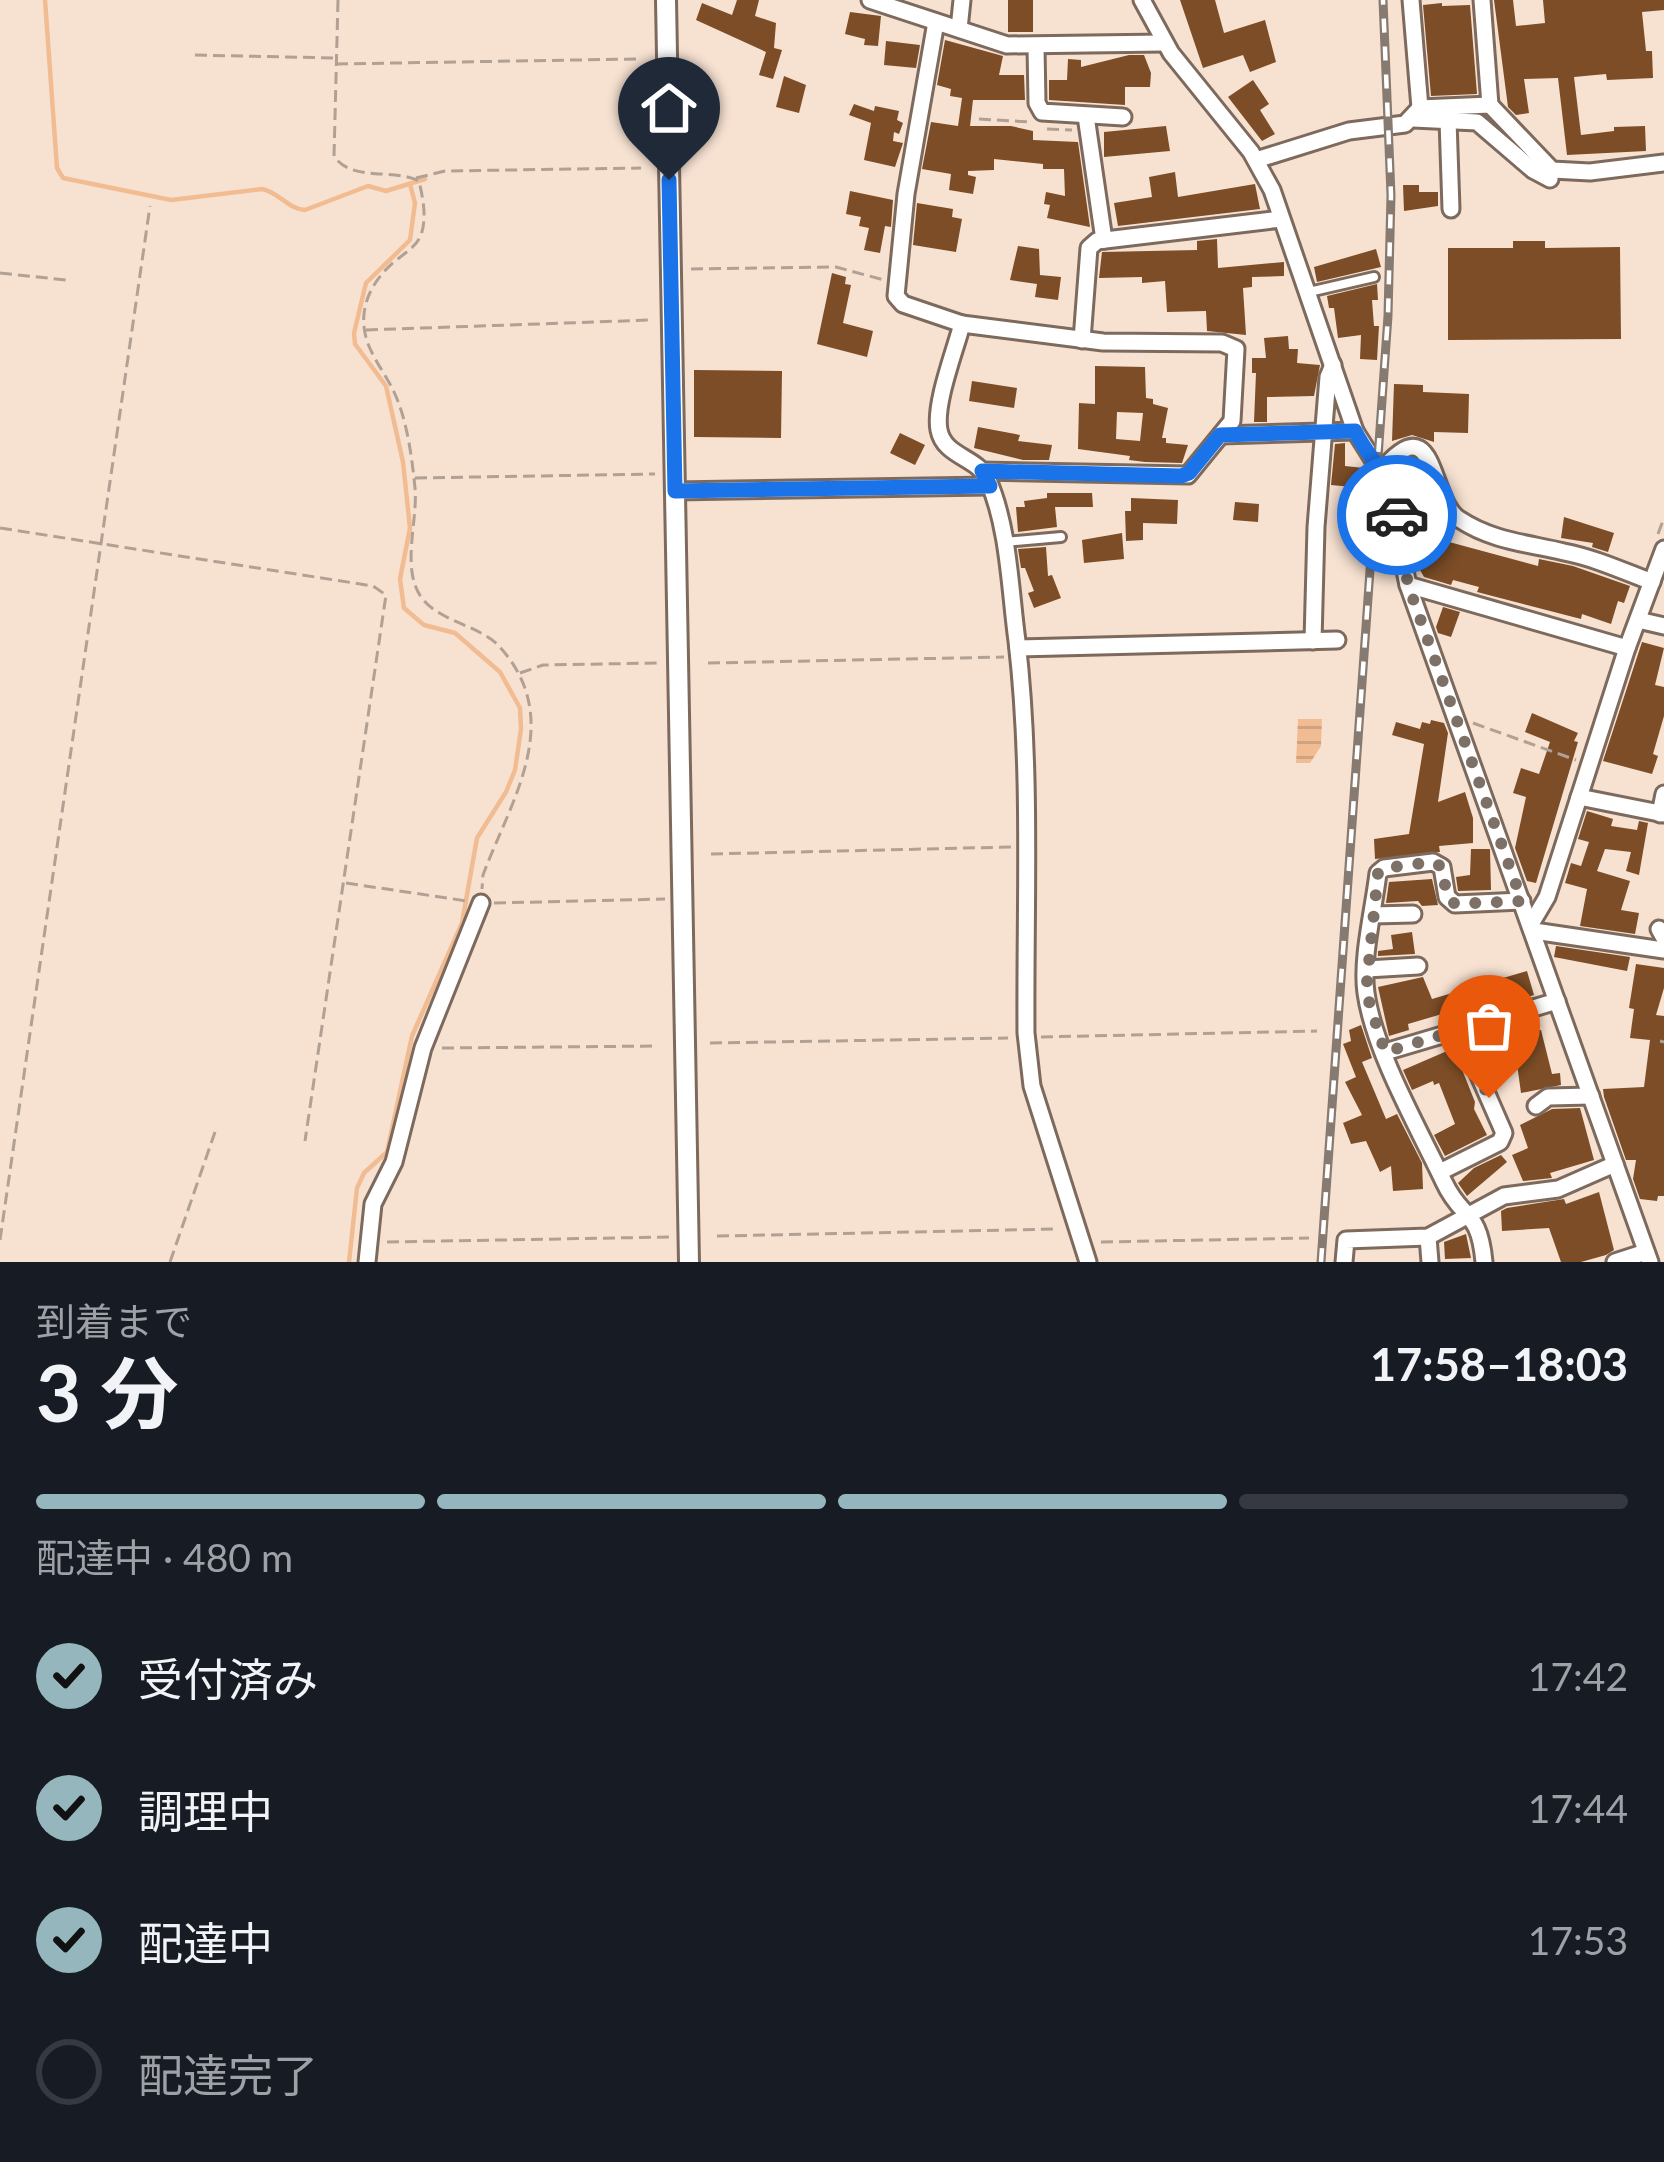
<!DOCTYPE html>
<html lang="ja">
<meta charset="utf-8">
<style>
body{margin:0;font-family:Lato,"Noto Sans JP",sans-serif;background:#20242c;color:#f1f3f6;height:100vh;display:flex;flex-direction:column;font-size:45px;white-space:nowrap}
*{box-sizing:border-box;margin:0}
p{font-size:39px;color:#9ea1a6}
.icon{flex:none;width:66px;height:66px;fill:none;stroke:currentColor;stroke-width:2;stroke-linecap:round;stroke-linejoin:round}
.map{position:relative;height:1262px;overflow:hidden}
.details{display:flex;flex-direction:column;background:#171b24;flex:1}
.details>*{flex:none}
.pin{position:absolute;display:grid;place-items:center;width:102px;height:102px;color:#fff;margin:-123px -51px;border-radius:50% 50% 50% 0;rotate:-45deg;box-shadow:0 0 12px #0007}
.pin .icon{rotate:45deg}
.courier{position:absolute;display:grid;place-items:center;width:120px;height:120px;margin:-60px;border:9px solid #1a73e8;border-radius:50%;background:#fff;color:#222;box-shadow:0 3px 15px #0007}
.headline em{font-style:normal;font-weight:700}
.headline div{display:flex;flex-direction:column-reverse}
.headline{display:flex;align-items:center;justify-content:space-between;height:204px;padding:0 36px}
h1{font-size:78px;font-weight:700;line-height:90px}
.bar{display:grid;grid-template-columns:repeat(4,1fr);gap:18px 12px;align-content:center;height:144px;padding:0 36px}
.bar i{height:15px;border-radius:9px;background:#363941}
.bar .on{background:#94b6bc}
.bar p{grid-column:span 4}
ol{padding:0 36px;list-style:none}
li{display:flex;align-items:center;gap:36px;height:132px}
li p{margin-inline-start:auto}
li .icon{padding:12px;border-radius:50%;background:#94b6bc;color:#111;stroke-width:4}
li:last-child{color:#9ea1a6}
li i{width:66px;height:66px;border:6px solid #363941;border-radius:50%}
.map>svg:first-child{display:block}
.water{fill:url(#water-rules)}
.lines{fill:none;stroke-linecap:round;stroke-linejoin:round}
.stream{stroke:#f2bc93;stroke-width:4.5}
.building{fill:#7c4d26;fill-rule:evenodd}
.service-casing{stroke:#7d6a5d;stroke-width:14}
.minor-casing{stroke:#7d6a5d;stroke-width:21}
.tertiary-casing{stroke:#7d6a5d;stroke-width:24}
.path{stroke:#b1a094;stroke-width:3;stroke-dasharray:12 6;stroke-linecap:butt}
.service{stroke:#fff;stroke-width:8}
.minor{stroke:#fff;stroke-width:15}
.tertiary{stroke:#fff;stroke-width:18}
.rail-casing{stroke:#877a70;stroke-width:9}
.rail{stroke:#fff;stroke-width:4.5;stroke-dasharray:14;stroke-linecap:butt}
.done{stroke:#7d7167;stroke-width:12;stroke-dasharray:0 21.6}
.route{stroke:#1a73e8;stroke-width:15}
</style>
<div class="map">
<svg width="1664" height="1262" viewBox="0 0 1664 1262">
<defs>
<pattern id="water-rules" width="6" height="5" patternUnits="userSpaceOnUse" patternTransform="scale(3)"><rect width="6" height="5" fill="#f2bc93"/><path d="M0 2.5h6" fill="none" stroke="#d0a27f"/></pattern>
</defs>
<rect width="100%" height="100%" fill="#f7e2d2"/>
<!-- water -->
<path class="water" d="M1298,719H1322L1321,746L1310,763H1296Z"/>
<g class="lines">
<!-- stream -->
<g class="stream">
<path d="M45,0L57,168L63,178L171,200L262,189C279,192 288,209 305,210L368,186L386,191L425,179"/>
<path d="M349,1262L357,1188L364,1173L387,1152L412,1036L462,923L477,838L506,792L515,770L521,729L520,708L500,672L455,633L424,625L404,608L400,579L410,528L403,462L386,386L355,344L354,333L366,283L410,240L415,203L410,184"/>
</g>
</g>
<!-- building -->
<g class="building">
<path d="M737,0H759L755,16L776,23L774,48L782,50L773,79L759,75L766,52L696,20L702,3L732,15Z"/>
<rect x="1008" y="0" width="25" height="32"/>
<path d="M1180,0H1215L1224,33L1265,20L1276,62L1250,72L1243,55L1203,68Z"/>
<path d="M1494,0H1513L1516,26L1545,23L1543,0H1664V10L1642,12L1646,51H1652L1653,78L1607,80L1606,74L1574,77L1581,135L1614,131V127L1645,126L1646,151L1567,155L1558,78L1524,79L1529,113L1516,115L1508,107Z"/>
<path d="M1442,3V6L1470,5L1477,94L1431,96L1423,5Z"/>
<path d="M850,12L881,16L878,46L864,45L865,39L845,34Z"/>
<path d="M945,40L1003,56L999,75H1024L1025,100H973L970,126H1011L1033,131V140L1078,142L1090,227L1047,218L1050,205L1044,204L1046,192L1065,196L1064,169H1043V164L994,159V170L968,171V175L976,177L973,194L949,190L951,174L922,169L931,122L958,126L962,98L950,96L951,89L937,85Z"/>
<path d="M886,41L920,45L916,68L884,65Z"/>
<path d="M1129,55H1144L1151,73L1150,87H1125V105L1049,100V80H1067L1068,59L1081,60V67Z"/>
<path d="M784,76L806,85L799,113L776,107Z"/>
<path d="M1253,80L1269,104L1260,110L1275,134L1262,141L1228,97Z"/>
<path d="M854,104L874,111L875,106L899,111L897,120L903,123L899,134L894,132L893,141L903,143L895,167L864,160L871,123L849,115Z"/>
<path d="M1166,126L1170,151L1104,157V132Z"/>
<path d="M1175,172L1178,197L1255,184L1260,209L1118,226L1114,203L1152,197L1149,177Z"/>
<path d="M1403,185H1419V192H1438V206L1404,211Z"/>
<path d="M850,191L893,200L891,227L885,226L880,253L864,250L869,228L859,226L861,217L846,214Z"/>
<path d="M917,203L953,209L952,217L962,219L956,252L913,245Z"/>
<path d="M1217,239L1218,268L1284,262V276L1252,277V287L1243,288L1246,335L1207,331L1206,311L1167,312L1165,281L1142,283V277L1099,278L1102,252L1197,250V241Z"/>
<path d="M1513,241H1545V248L1620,247L1621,339L1448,340V248H1513Z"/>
<path d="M1018,246L1039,249L1040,275L1061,277L1058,300L1035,297L1037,284L1010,280Z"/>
<path d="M1376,249L1381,267L1317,282L1314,267Z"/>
<path d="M832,273L846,277L845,284L851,285L843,323L873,331L867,357L817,344Z"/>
<path d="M1377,284L1378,300H1372L1374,326H1379L1377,360L1360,359L1361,335L1338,338L1334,308H1329L1327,296Z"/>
<path d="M1288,336L1289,349H1298L1297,363L1320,365L1314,396L1267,397V422H1254L1256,373H1252V358H1266L1264,338Z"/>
<path d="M1095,366L1145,367L1146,398L1153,399V404L1168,408L1162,438H1166V443L1188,445L1182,463L1145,462L1129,460L1130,456L1078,449L1079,403L1095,404ZM1117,412L1143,413L1140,441L1116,439Z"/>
<path d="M694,370L782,371L781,438L694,437Z"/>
<path d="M972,381L1017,388L1014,408L969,401Z"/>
<path d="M1394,384L1423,385V392L1469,394L1468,433L1434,432V442L1412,435L1392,441Z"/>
<path d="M978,427L1020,435L1018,441L1052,445L1049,460H1023L974,448Z"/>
<path d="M900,433L925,445L915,465L890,453Z"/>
<path d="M1345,443V466L1364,468L1363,488L1331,485L1335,444Z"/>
<path d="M1405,481L1425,482L1431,502H1408Z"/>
<path d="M1047,493H1092L1093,507H1055L1057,527L1018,532L1016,507H1025L1024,501L1047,498Z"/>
<path d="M1131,498L1178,500L1177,524L1143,523V540L1126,541L1125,511H1131Z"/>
<path d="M1235,502L1259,504L1258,522L1233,520Z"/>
<path d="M1564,517L1614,533L1608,552L1592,547L1593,543L1561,538Z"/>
<path d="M1122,533L1124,559L1084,563L1082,540Z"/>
<path d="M1427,536L1538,566L1539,559L1573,566L1630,586L1624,603L1618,601L1611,624L1582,614L1581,619L1477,592L1479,587L1453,580L1451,585L1424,577L1416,563Z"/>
<path d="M1046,547L1048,576L1052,575L1061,598L1034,608L1028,593L1034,591L1025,568H1021L1018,549Z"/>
<path d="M1443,607L1460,612L1451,637L1438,633L1436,627Z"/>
<path d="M1642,642L1664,648L1655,685L1664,687V716L1653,754L1658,756L1652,774L1603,761Z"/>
<path d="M1532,713L1578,733L1574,741L1578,742L1536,883L1527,881L1515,848L1526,797L1513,793L1521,768L1539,774L1550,742L1525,732Z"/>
<path d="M1431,720L1444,723L1448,733L1438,802L1465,792L1473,818V843L1439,846L1440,852L1375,859L1374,839L1409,834L1424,744L1392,735L1396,722L1420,729L1422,722L1430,724Z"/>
<path d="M1587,811L1613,819L1611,826L1637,830L1639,821L1648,823L1639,875L1626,871L1631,852L1605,849L1597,871L1630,881L1621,910L1639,913L1635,934L1580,926L1587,889L1565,883L1571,863L1581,866L1589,842L1578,839Z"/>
<path d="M1471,849H1490L1491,890L1458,891L1456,877L1470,875Z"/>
<path d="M1432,879L1438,905L1422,906L1418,901L1386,903L1389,882Z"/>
<path d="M1412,932L1415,954L1378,956V951L1393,949L1391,935Z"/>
<path d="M1556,946L1630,957L1627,971L1554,957Z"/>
<path d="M1636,964L1664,968V988L1656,1015L1664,1016V1196H1658L1657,1201L1640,1199L1633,1179L1636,1160H1626L1604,1097L1603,1089L1644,1087L1650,1040L1630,1038L1634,1009L1629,1008Z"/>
<path d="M1527,971L1534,995L1445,1022L1442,1014L1408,1024L1409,1030L1389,1036L1378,987L1423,977L1432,999Z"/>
<path d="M1361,1025L1372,1058L1362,1062L1386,1119L1397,1114L1422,1163L1423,1189L1393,1191L1391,1166L1380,1172L1366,1141L1351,1144L1343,1123L1362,1115L1345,1082L1356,1077L1343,1044L1351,1041L1349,1030Z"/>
<path d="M1518,1025L1520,1031L1541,1030L1552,1074L1560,1073L1561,1085L1521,1093L1516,1057L1487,1065L1477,1040Z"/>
<path d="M1447,1051L1448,1054L1455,1052L1475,1102L1474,1109L1487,1135L1445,1156L1434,1135L1455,1124L1439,1083L1434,1085L1433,1081L1412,1090L1403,1070Z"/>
<path d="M1580,1108L1594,1160L1550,1173L1552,1178L1523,1181L1512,1155L1528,1148L1520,1125L1552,1109Z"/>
<path d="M1501,1155L1507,1162L1467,1196L1458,1183L1474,1168Z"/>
<path d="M1599,1192L1614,1250L1606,1255L1581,1262H1561L1549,1228L1502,1231L1501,1211L1507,1208L1564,1199L1566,1204Z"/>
<path d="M1466,1234L1471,1258L1445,1259L1444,1242Z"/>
</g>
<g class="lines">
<defs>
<g id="service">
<path d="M1309,292L1374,277"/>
<path d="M1004,542L1061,537"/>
</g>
<g id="minor">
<path d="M870,0L1007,45L1164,43"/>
<path d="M1142,0L1171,53L1251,152L1272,190L1355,431L1396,496L1398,538L1408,585L1650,1262"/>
<path d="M1411,0L1420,108"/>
<path d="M1482,0L1490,105"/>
<path d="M936,22L906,194L896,296L903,304L962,324C955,351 934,404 939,430C944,457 978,457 988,480C1009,528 1010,590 1017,641C1032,770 1025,904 1026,1033L1032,1086L1088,1262"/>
<path d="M959,29L962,0"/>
<path d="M1036,47L1037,103L1042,112L1123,117"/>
<path d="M1086,116L1104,240"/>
<path d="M1413,119L1477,122L1533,170L1550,179"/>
<path d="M1448,120L1451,209"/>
<path d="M1256,160L1349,131L1405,124L1420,108L1490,105L1552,170L1590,172L1664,163"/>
<path d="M962,324L1103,342L1222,343L1236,349L1232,421L1188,475L982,471"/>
<path d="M1082,340L1089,248L1097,241L1281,219"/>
<path d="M1221,435L1355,431"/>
<path d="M1382,470C1437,404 1429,500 1459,519C1492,541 1526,543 1564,552C1595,558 1623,571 1652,582"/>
<path d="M675,491L990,486"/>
<path d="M1408,585L1627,648"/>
<path d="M1638,620L1664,626"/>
<path d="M1313,641L1316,527L1328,377L1333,365"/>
<path d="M1018,648L1337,640"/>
<path d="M1579,797L1664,814"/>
<path d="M1660,814L1664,794"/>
<path d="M1373,915L1413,914"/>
<path d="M1531,924L1547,897L1627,648L1664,549"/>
<path d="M1659,929L1664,938"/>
<path d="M1534,931L1664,950"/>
<path d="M1367,969L1418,966"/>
<path d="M1385,1052L1557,1001"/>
<path d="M1536,1106L1548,1097L1591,1096"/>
<path d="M1440,1172L1500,1142L1504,1133L1459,1030"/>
<path d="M1428,1237L1430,1262"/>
<path d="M367,1262L373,1204L394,1162L423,1048L481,903"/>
<path d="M1344,1262L1346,1240L1428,1237L1504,1196L1558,1189L1615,1164"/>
<path d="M1484,1262C1479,1208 1462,1221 1444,1182C1419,1129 1374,1051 1366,993C1361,959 1374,908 1378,873L1384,868L1433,862L1442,867L1447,897L1455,904L1522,901"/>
<path d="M1615,1262L1646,1252"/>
</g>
<path id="tertiary" d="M666,0L689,1262"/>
</defs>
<!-- service casing -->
<use href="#service" class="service-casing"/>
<!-- minor casing -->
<use href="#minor" class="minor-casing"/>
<!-- tertiary casing -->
<use href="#tertiary" class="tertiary-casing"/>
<!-- path -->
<g class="path">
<path d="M338,0L334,156C351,182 393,168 419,181C423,198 427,218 421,235C416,247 405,253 395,261C374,279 359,304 365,333C369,354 384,371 393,390C407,418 412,458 415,488C418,521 401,568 421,597C438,621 478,625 498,645C567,719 511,800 483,875L482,889"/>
<path d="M195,55L333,58"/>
<path d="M336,64L636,59"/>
<path d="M979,119L1031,122"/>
<path d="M1047,129L1072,130"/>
<path d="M416,178L445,171L641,168"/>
<path d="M691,269L836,267L884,280"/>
<path d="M0,273L66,280"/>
<path d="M366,330L651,320"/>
<path d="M415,478L655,474"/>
<path d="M0,528L373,586L386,595L305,1141"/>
<path d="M1658,534L1664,518"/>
<path d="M708,663L1004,657"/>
<path d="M520,673L543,665L657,663"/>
<path d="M1473,723L1576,760"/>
<path d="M711,854L1011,847"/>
<path d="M346,883L467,901"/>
<path d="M494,903L665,899"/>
<path d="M1041,1037L1317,1031"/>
<path d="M1660,1041L1664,1042"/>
<path d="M710,1043L1008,1038"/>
<path d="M442,1048L658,1046"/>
<path d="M717,1236L1058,1229"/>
<path d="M0,1240L150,206"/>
<path d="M387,1242L670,1237"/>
<path d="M1101,1242L1309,1238"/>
<path d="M170,1262L215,1132"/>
</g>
<!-- service -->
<use href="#service" class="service"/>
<!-- minor -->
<use href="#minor" class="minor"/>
<!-- tertiary -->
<use href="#tertiary" class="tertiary"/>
<defs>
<path id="rail" d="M1321,1262L1388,316L1391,195L1383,0"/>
</defs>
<!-- rail casing -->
<use href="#rail" class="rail-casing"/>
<!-- rail -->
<use href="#rail" class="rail"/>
</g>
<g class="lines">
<!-- done -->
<path class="done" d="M1397,515L1408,585L1522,901L1455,904L1447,897L1442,867L1433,862L1384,868L1378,873L1366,992L1385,1052L1459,1030L1489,1098"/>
<!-- route -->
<path class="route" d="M669,180L675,491L990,486L982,471L1181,476L1189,473L1220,435L1355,431C1370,462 1395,479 1397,515"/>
</g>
</svg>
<div class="pin" style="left:1489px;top:1098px;background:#ea580c"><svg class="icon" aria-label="bag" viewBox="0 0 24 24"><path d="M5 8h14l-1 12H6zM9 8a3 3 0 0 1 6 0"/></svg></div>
<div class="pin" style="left:669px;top:180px;background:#1f2937"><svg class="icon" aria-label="home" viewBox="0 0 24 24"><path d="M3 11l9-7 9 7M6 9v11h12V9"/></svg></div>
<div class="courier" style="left:1397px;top:515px"><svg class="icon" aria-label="car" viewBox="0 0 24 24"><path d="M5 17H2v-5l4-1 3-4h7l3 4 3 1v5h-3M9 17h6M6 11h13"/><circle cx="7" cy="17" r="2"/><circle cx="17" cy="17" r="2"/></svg></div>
</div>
<section class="details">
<div class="headline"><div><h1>3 分</h1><p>到着まで</p></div><em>17:58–18:03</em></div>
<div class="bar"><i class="on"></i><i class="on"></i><i class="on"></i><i></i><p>配達中 · 480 m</p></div>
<ol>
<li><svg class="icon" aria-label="check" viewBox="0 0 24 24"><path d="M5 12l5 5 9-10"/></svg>受付済み<p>17:42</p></li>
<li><svg class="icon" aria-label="check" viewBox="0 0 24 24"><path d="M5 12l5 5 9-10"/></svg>調理中<p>17:44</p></li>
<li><svg class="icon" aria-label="check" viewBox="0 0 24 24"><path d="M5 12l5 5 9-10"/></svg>配達中<p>17:53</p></li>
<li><i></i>配達完了</li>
</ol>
</section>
